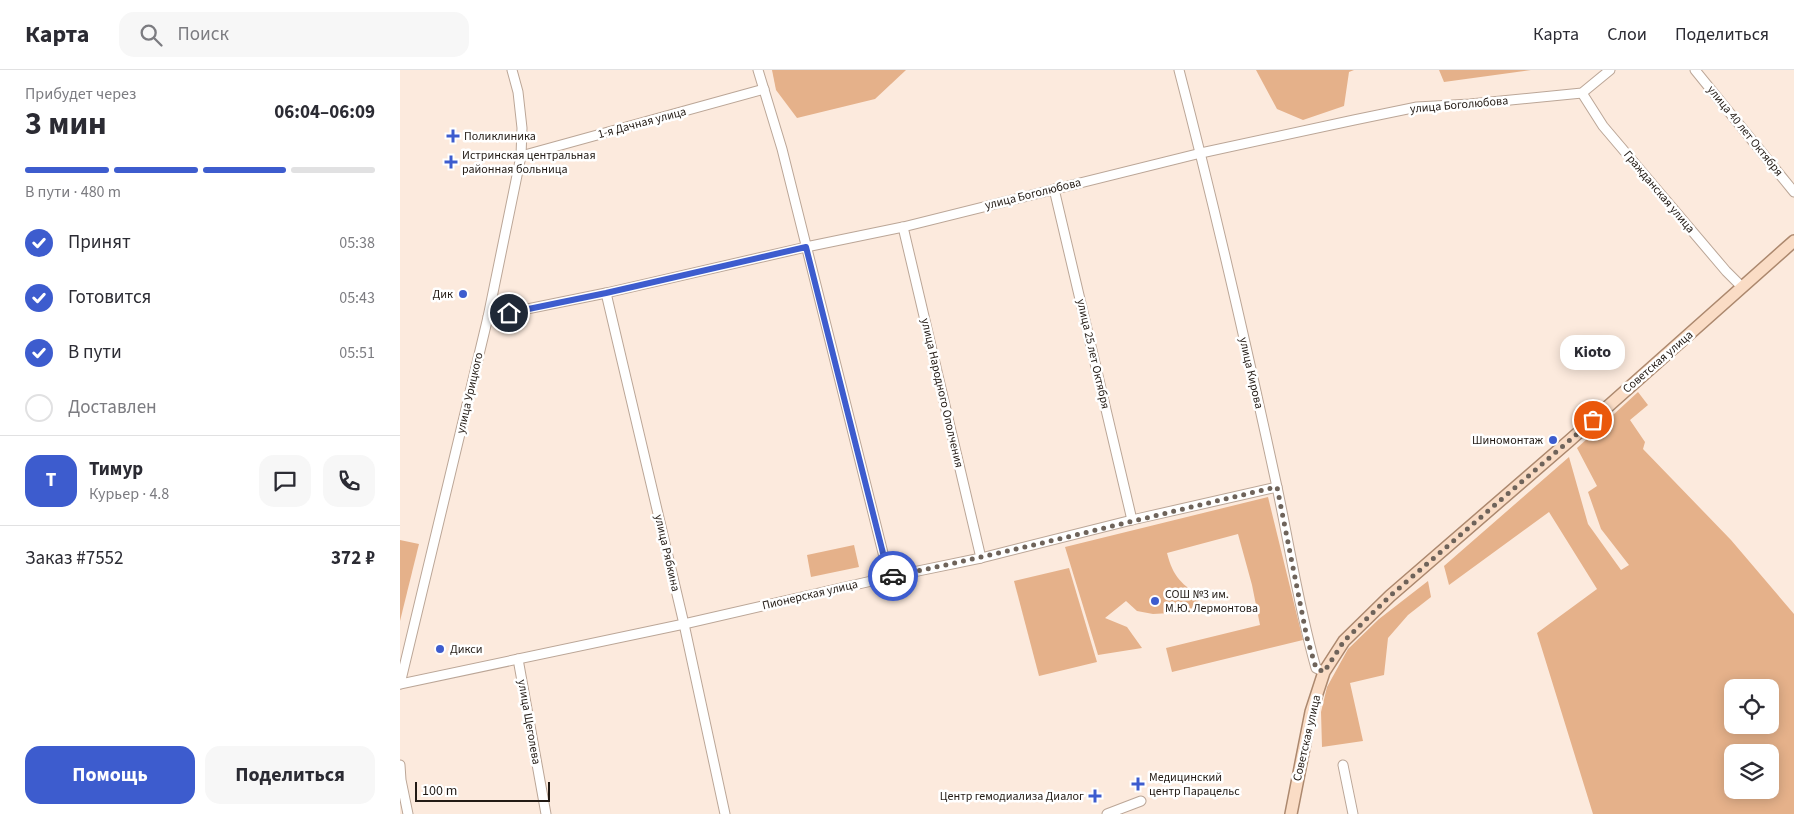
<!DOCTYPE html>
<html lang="ru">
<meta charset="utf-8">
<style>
body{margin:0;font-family:"Source Sans 3",sans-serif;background:#f7f7f7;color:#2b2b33;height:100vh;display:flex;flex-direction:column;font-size:19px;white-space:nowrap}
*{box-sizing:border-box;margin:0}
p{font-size:16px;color:#7c7c81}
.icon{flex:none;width:28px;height:28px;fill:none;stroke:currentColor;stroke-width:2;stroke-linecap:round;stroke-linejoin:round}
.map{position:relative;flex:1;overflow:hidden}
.sheet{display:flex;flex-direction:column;background:#fff;width:400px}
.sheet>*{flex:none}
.controls{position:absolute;left:1324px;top:609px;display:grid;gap:10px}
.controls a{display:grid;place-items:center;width:55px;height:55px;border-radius:10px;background:#fff;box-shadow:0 2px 12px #0003;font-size:25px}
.scale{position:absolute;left:15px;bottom:12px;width:135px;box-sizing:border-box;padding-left:5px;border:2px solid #221a14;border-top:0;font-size:14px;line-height:18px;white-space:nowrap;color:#221a14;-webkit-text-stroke:4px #fff;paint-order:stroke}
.pin{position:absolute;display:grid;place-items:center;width:42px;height:42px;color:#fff;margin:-21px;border:2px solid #fff;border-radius:50%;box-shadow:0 1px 5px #0007}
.courier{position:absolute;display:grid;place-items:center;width:50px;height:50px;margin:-25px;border:4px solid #3d5cce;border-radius:50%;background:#fff;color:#222;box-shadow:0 1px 6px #0007}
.bubble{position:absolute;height:35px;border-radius:15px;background:#fff;box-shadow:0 2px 12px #0003;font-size:16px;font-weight:700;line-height:35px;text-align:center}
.overview em{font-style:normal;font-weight:700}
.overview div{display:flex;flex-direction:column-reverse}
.overview{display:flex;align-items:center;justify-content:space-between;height:85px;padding:0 25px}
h1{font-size:32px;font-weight:700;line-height:38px}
.bar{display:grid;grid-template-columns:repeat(4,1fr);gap:8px 5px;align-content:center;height:60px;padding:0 25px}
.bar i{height:6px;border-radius:4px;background:#e1e1e2}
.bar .selected{background:#3d5cce}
.bar p{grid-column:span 4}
.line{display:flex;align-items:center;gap:12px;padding:0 25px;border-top:1px solid #e1e1e2}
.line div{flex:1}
.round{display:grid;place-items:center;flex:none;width:52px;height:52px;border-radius:15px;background:#f7f7f7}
ol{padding:0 25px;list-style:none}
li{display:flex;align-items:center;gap:15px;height:55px}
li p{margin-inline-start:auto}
li .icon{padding:5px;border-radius:50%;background:#3d5cce;color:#fff;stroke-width:4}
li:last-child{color:#7c7c81}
li i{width:28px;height:28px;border:2px solid #e1e1e2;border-radius:50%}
.action{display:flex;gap:10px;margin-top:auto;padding:10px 25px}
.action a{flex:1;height:58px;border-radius:15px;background:#3d5cce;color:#fff;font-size:20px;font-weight:700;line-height:58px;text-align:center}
.action a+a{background:#f7f7f7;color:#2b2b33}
header{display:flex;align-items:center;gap:30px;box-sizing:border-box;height:70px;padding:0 25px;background:#fff;border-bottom:1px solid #e1e1e2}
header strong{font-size:24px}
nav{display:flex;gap:28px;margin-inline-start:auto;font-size:18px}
.search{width:350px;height:45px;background:#f7f7f7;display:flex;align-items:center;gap:12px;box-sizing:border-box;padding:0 18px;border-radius:15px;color:#7c7c81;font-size:19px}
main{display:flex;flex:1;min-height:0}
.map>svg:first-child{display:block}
.green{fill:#e5b18a;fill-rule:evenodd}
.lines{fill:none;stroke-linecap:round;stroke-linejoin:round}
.minor-casing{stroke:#bba697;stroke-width:11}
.major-casing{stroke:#ac886e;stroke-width:14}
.minor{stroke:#fff;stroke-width:9}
.major{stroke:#fadcc5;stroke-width:11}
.done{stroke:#6e635a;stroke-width:5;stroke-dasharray:0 9}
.route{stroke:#3d5cce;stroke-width:6}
.poi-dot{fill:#3d5cce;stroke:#fff;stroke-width:2}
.labels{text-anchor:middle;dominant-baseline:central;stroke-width:5;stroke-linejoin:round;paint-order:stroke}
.street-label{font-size:12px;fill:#221a14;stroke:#fff}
.poi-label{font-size:12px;fill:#221a14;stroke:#fff;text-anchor:start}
</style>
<header>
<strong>Карта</strong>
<div class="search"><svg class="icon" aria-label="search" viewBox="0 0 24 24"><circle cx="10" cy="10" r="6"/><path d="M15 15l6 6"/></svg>Поиск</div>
<nav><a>Карта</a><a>Слои</a><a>Поделиться</a></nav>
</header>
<main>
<section class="sheet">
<div class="overview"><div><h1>3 мин</h1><p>Прибудет через</p></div><em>06:04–06:09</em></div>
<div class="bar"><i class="selected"></i><i class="selected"></i><i class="selected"></i><i></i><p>В пути · 480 m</p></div>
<ol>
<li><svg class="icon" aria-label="check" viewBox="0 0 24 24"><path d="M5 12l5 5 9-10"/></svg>Принят<p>05:38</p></li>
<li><svg class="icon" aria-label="check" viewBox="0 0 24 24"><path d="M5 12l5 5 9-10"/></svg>Готовится<p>05:43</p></li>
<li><svg class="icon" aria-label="check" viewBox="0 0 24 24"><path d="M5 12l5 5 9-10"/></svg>В пути<p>05:51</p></li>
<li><i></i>Доставлен</li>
</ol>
<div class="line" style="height:90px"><b class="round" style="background:#3d5cce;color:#fff">Т</b><div><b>Тимур</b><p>Курьер · 4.8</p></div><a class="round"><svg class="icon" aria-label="chat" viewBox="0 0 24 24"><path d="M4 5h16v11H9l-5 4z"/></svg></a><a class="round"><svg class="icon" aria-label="phone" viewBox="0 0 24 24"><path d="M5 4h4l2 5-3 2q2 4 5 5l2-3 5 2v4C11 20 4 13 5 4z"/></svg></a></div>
<div class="line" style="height:65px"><div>Заказ #7552</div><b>372 ₽</b></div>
<div class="action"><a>Помощь</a><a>Поделиться</a></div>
</section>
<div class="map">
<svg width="1394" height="744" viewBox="0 0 1394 744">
<rect width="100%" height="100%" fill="#fceadd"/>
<!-- green -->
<g class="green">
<path d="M372,0H506L475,29L397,48L376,20Z"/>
<path d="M856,0H954L949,2L944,36L903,50L877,39Z"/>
<path d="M1039,0H1131L1044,12Z"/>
<path d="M1238,322L1248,335L1230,350L1245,372L1243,379L1331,470L1394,544V744H1193L1137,563L1197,519L1149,442L1049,515L1044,496L1169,387L1188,454L1221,500L1229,495L1201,459L1188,422L1197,416L1177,378ZM1332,618H1370V655H1332ZM1332,682H1370V720H1332Z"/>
<path d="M868,427L903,570L772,602L766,578L860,555L852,515L838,464L767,483C773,507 782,515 802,527L788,542L753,544L737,541L726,531L705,548L727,557L742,578L698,585L665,477Z"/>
<path d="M0,470L19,474L0,551Z"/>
<path d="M454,475L459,497L411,507L407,485Z"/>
<path d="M669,498L697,592L639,606L614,511Z"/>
<path d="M1028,511L1031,527L1008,545L988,568L984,605L950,613L963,671L922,677L921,642L927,617L948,579L979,549Z"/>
</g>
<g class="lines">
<defs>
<g id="minor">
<path d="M358,0L382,79L489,507"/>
<path d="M779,0C815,138 847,278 877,417C890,478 899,539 916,598L924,602"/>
<path d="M1295,0L1394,122"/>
<path d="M1182,23L1203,56L1326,201L1342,217"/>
<path d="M121,86L364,19"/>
<path d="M654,119L732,450"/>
<path d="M503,157L581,488"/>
<path d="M206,223L284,554L325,744"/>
<path d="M88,247L206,223L406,177L503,157L801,83L954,50L1017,37L1070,34L1182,23L1210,0"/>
<path d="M118,589L146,744"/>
<path d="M0,614L284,554L489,507L581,488L732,450L877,417"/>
<path d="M0,614L88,247L121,86L122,58L118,22L112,0"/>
<path d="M0,695L1,710L8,744"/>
<path d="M943,695L953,744"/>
<path d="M707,744L741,731"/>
</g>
<path id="major" d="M891,744L911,642L924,602L944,571L990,526L1169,371L1394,171"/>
</defs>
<!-- minor casing -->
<use href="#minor" class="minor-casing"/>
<!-- major casing -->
<use href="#major" class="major-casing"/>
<!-- minor -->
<use href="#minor" class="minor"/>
<!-- major -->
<use href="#major" class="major"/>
</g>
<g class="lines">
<!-- done -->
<path class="done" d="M493,506C622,480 749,446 877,417L907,568L916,598L924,602L944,571L990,526L1193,350"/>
<!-- route -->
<path class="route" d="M109,243L206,223L406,177L489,507L493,506"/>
</g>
<!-- markers -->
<g class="poi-dot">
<path d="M50.5 58.5h5v5h5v5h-5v5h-5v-5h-5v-5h5z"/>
<path d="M48.5 84.5h5v5h5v5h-5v5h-5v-5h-5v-5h5z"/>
<circle cx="63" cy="224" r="5"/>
<circle cx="1153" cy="370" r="5"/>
<circle cx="755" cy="531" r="5"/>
<circle cx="40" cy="579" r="5"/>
<path d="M735.5 706.5h5v5h5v5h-5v5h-5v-5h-5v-5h5z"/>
<path d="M692.5 718.5h5v5h5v5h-5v5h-5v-5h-5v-5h5z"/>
</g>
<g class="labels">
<!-- street labels -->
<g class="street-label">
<text transform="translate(1059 35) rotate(-5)">улица Боголюбова</text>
<text transform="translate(242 53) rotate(-15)">1-я Дачная улица</text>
<text transform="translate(1345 61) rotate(51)">улица 40 лет Октября</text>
<text transform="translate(1259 122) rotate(50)">Гражданская улица</text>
<text transform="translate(633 124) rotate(-14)">улица Боголюбова</text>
<text transform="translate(693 284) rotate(77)">улица 25 лет Октября</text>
<text transform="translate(1258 292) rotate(-41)">Советская улица</text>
<text transform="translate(851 303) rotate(77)">улица Кирова</text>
<text transform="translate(70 323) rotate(-77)">улица Урицкого</text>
<text transform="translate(542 323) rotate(77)">улица Народного Ополчения</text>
<text transform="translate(267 483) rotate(77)">улица Рябкина</text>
<text transform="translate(410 525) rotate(-13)">Пионерская улица</text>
<text transform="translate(129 652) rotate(80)">улица Щеголева</text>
<text transform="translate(907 668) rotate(-77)">Советская улица</text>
</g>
<!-- poi labels -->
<g class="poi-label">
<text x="64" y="66">Поликлиника</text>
<text x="62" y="85">Истринская центральная<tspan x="62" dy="14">районная больница</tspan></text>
<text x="53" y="224" text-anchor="end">Дик</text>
<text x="1143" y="370" text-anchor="end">Шиномонтаж</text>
<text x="765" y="524">СОШ №3 им.<tspan x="765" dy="14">М.Ю. Лермонтова</tspan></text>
<text x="50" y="579">Дикси</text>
<text x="749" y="707">Медицинский<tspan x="749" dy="14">центр Парацельс</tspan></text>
<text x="684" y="726" text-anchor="end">Центр гемодиализа Диалог</text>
</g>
</g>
</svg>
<div class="controls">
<a><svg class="icon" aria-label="locate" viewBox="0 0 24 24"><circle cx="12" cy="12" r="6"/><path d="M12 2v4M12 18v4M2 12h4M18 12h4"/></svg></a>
<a><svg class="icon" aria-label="layers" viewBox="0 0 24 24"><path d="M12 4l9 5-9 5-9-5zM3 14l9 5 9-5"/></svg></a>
</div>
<div class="scale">100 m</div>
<div class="pin" style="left:1193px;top:350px;background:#ea580c"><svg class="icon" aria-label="bag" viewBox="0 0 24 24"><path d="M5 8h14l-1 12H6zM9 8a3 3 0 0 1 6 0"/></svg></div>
<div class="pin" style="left:109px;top:243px;background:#1f2937"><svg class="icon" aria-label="home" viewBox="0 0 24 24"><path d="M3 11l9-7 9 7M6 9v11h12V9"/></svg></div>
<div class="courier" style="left:493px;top:506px"><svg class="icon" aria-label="car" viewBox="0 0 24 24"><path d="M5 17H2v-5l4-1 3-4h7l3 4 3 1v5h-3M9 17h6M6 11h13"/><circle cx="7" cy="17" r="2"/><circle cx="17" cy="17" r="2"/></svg></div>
<div class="bubble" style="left:1160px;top:265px;width:65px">Kioto</div>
</div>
</main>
